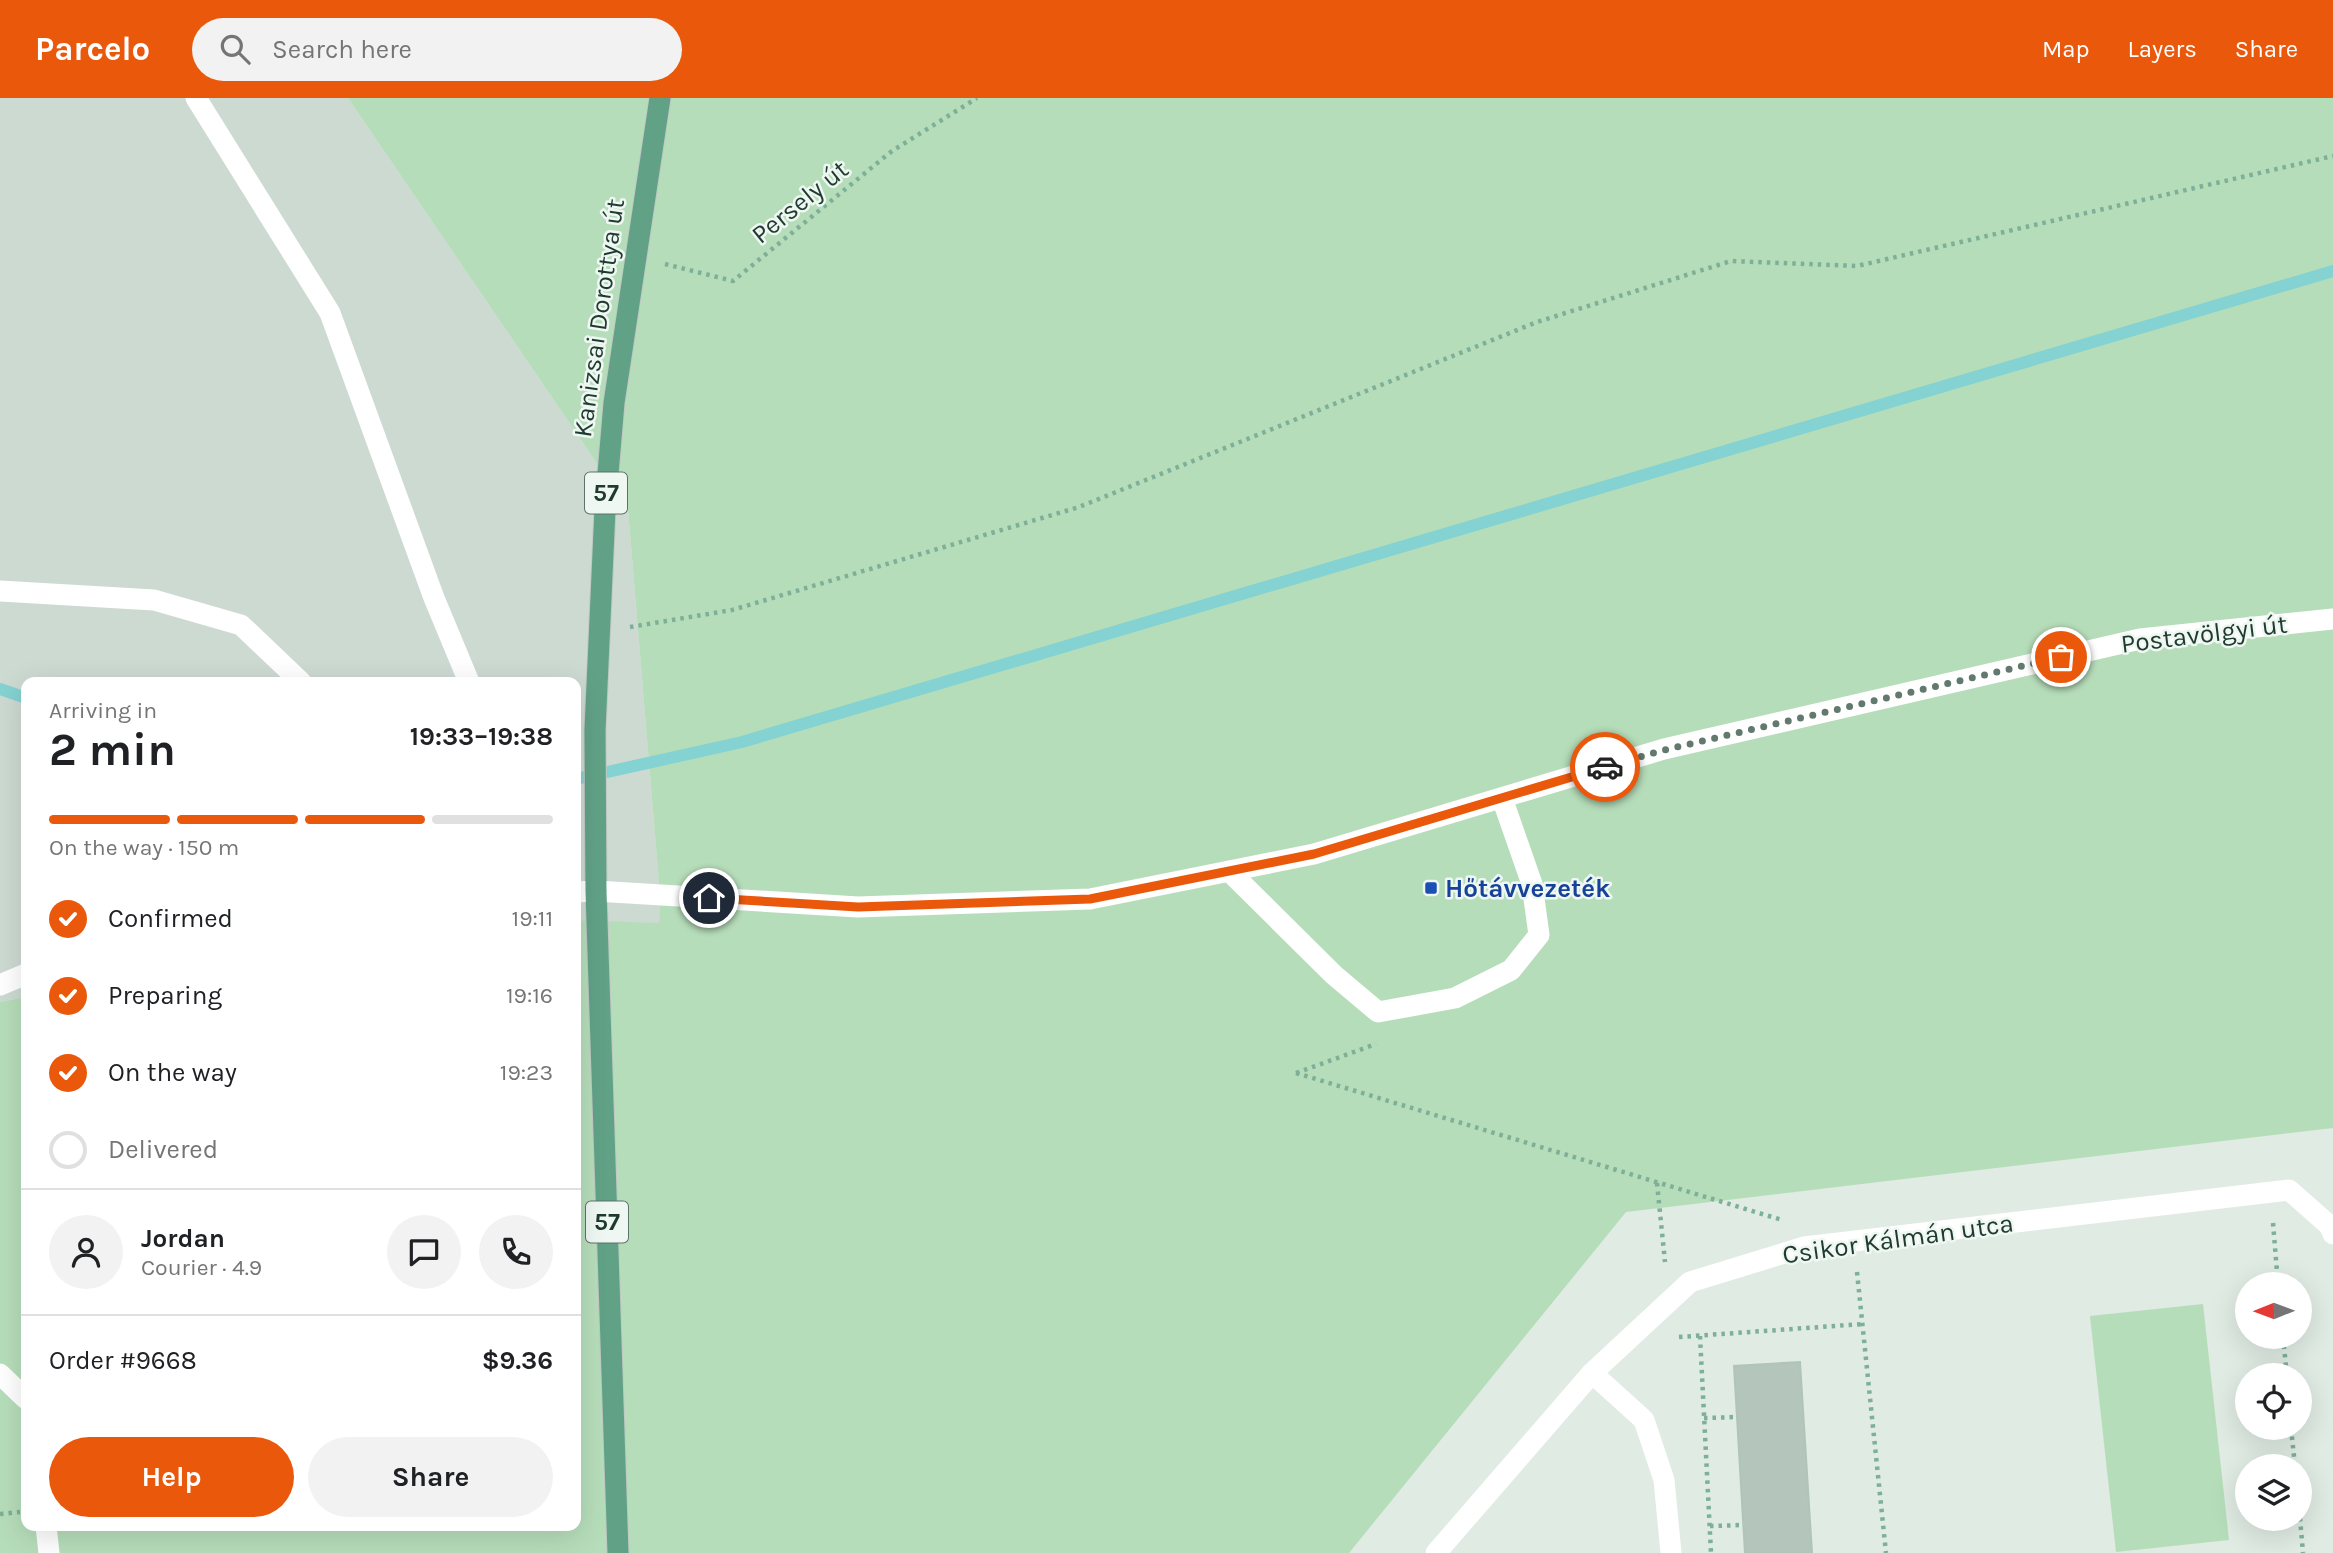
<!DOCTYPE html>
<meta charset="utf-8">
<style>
body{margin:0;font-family:Karla,sans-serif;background:#f2f2f2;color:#202124;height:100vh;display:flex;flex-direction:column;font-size:26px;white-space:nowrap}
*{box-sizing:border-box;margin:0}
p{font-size:23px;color:#757577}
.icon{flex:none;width:38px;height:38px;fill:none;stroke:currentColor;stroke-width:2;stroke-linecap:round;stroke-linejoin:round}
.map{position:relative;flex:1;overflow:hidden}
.panel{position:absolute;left:21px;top:579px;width:560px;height:854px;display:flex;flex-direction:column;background:#fff;border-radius:14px;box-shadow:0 7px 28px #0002}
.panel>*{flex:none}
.needle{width:46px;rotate:269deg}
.tools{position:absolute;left:2235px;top:1174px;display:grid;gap:14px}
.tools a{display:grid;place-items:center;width:77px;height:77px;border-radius:50%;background:#fff;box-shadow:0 7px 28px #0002;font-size:35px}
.pin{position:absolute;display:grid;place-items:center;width:60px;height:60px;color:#fff;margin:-30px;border:4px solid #fff;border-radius:50%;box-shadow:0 2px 7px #0007}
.courier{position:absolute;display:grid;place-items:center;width:70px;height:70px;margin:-35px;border:5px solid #ea580c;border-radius:50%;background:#fff;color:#222;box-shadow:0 2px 9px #0007}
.head em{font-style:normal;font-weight:700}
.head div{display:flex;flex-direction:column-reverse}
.head{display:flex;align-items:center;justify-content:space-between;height:119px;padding:0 28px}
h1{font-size:46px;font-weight:700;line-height:52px}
.bar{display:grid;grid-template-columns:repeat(4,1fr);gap:10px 7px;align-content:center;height:84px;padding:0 28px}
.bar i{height:9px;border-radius:5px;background:#e0e0e0}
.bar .selected{background:#ea580c}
.bar p{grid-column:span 4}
.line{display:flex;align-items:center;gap:18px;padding:0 28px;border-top:2px solid #e0e0e0}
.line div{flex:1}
.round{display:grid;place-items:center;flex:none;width:74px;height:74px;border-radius:37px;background:#f2f2f2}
ol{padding:0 28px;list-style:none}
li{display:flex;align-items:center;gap:21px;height:77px}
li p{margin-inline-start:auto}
li .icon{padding:7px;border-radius:50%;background:#ea580c;color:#fff;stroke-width:4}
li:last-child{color:#757577}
li i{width:38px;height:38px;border:4px solid #e0e0e0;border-radius:50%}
.cta{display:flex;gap:14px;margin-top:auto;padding:14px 28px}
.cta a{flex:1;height:80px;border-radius:42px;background:#ea580c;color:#fff;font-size:28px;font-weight:700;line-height:80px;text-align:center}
.cta a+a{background:#f2f2f2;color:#202124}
header{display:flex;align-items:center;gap:42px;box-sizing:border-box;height:98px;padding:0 35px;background:#ea580c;color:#fff}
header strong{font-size:33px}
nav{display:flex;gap:38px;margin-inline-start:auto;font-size:24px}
.search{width:490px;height:63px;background:#f2f2f2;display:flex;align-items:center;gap:18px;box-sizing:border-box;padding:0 24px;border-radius:38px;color:#757577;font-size:26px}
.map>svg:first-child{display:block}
.built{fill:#cddad2}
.green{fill:#b6ddba}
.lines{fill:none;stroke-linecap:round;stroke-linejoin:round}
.stream{stroke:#84d2d1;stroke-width:12}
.building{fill:#b4c5bc;stroke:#b1c4b9;stroke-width:2}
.primary-casing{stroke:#c0c8c5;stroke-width:23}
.path{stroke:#7eaf98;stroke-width:4.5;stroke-dasharray:3.5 5;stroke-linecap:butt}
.service{stroke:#fff;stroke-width:21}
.minor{stroke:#fff;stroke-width:21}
.tertiary{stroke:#fff;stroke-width:21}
.primary{stroke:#61a287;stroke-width:21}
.done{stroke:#62796e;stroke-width:7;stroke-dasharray:0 12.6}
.route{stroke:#ea580c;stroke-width:9}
.transit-dot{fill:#1a4fb4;stroke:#eff7f2;stroke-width:2.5}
.labels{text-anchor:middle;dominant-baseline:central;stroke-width:5;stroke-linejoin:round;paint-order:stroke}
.shield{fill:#eff7f2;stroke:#5d736a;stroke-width:2}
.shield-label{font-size:24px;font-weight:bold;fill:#1f3b2f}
.street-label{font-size:26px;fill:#1f3b2f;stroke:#eff7f2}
.transit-label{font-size:26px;font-weight:bold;fill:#164399;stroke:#eff7f2;text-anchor:start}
</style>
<header>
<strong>Parcelo</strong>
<div class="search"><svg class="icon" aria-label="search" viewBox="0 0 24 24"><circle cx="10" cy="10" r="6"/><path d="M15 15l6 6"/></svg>Search here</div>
<nav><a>Map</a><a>Layers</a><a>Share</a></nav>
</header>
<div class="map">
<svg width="2333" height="1455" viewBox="0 0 2333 1455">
<rect width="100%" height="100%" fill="#dfebe3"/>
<!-- built -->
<path class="built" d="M0,0H348L628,411L660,797L659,826L576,822V584H26V899L0,904Z"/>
<!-- green -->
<g class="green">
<path d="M348,0H2333V1030L1626,1114L1349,1455H0V904L26,899V1428H576V822L659,825L660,797L628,411Z"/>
<path d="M2203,1206L2229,1442L2116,1454L2090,1218Z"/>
</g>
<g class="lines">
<!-- stream -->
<g class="stream">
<path d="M0,591L26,600"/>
<path d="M576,681L742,644L2333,173"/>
</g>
</g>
<!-- building -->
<path class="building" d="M1800,1264L1812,1455H1745L1734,1268Z"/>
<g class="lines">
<defs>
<path id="primary" d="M618,1455L596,793L595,632L605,411L614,305L660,0"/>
</defs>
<!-- primary casing -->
<use href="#primary" class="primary-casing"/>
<!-- path -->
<g class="path">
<path d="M665,166L733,183L892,53L977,0"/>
<path d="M630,529L732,512L1079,409L1537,224L1731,163L1857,168L2333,58"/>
<path d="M1296,975L1782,1122"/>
<path d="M1296,975L1376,946"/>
<path d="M1657,1085L1665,1164"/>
<path d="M2273,1125L2278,1186"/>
<path d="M1857,1174L1886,1455"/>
<path d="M1700,1238L1711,1455"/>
<path d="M1679,1239L1863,1226"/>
<path d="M2283,1239L2287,1278"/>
<path d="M1704,1320L1737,1319"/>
<path d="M2291,1330L2295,1368"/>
<path d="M0,1416L20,1414"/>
<path d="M2300,1420L2303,1455"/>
<path d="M1710,1428L1743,1427"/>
</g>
<!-- service -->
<g class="service">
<path d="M196,0L330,215L434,500L469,584"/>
<path d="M0,493L154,502L241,527L301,584"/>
<path d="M1229,773L1334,877L1378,914L1455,900L1511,872L1539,837L1532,786L1502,700"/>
<path d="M0,1276L26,1301"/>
<path d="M46,1428L49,1455"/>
</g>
<!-- minor -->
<g class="minor">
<path d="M576,794L596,793"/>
<path d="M0,887L26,876"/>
<path d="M1592,1275L1644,1322L1664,1382L1671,1455"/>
<path d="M1436,1455L1592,1275L1690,1184L1804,1149L2289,1092L2330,1128L2333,1136"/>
</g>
<!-- tertiary -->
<path class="tertiary" d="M596,793L858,809L1090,801L1314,756L1664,651L2140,541L2333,521"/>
<!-- primary -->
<use href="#primary" class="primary"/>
</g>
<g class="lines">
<!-- done -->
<path class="done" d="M1605,669L1664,652L2061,559"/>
<!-- route -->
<path class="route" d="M709,800L858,809L1090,801L1314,756L1605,669"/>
</g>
<!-- markers -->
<rect class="transit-dot" x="1424" y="783" width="14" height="14" rx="3.5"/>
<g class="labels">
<!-- shield labels -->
<g class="shield">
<rect x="585" y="374.5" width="42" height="41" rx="5"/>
<rect x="586" y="1103.5" width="42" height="41" rx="5"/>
</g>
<g class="shield-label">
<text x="606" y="395">57</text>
<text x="607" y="1124">57</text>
</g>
<!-- street labels -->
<g class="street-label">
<text transform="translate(800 104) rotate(-39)">Persely út</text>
<text transform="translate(599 220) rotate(-82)">Kanizsai Dorottya út</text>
<text transform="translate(2204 536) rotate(-7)">Postavölgyi út</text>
<text transform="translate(1898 1141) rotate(-8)">Csikor Kálmán utca</text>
</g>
<!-- transit labels -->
<g class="transit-label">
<text x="1445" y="790">Hőtávvezeték</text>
</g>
</g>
</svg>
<div class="tools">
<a><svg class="needle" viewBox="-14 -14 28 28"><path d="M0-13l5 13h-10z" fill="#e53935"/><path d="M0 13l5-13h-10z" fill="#757577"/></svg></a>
<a><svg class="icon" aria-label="locate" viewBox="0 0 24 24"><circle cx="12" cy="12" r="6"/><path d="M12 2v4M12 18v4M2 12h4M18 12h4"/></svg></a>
<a><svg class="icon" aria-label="layers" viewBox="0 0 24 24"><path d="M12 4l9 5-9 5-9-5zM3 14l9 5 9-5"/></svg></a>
</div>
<div class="pin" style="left:2061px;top:559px;background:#ea580c"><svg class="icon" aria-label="bag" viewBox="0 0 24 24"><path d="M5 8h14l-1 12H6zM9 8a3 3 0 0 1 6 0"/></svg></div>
<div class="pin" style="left:709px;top:800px;background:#1f2937"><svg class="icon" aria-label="home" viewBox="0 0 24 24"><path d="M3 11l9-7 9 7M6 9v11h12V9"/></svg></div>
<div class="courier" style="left:1605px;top:669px"><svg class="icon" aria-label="car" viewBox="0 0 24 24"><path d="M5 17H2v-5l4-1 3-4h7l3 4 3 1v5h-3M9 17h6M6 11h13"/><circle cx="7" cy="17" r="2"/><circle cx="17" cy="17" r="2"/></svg></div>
<section class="panel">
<div class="head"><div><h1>2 min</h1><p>Arriving in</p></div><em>19:33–19:38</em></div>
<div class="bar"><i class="selected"></i><i class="selected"></i><i class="selected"></i><i></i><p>On the way · 150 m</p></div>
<ol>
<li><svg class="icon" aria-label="check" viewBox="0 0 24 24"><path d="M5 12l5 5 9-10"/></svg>Confirmed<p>19:11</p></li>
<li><svg class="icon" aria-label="check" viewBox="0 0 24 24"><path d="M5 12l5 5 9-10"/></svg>Preparing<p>19:16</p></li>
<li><svg class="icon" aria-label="check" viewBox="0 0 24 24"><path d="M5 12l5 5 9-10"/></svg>On the way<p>19:23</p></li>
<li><i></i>Delivered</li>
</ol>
<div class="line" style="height:126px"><a class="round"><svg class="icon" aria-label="person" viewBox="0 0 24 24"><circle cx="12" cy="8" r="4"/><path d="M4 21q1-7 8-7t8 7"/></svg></a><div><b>Jordan</b><p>Courier · 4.9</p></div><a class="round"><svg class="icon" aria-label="chat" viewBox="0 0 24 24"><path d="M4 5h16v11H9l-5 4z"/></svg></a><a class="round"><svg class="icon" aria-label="phone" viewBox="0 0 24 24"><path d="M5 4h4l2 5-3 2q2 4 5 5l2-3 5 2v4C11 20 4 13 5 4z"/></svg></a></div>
<div class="line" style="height:91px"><div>Order #9668</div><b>$9.36</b></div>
<div class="cta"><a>Help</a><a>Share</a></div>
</section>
</div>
